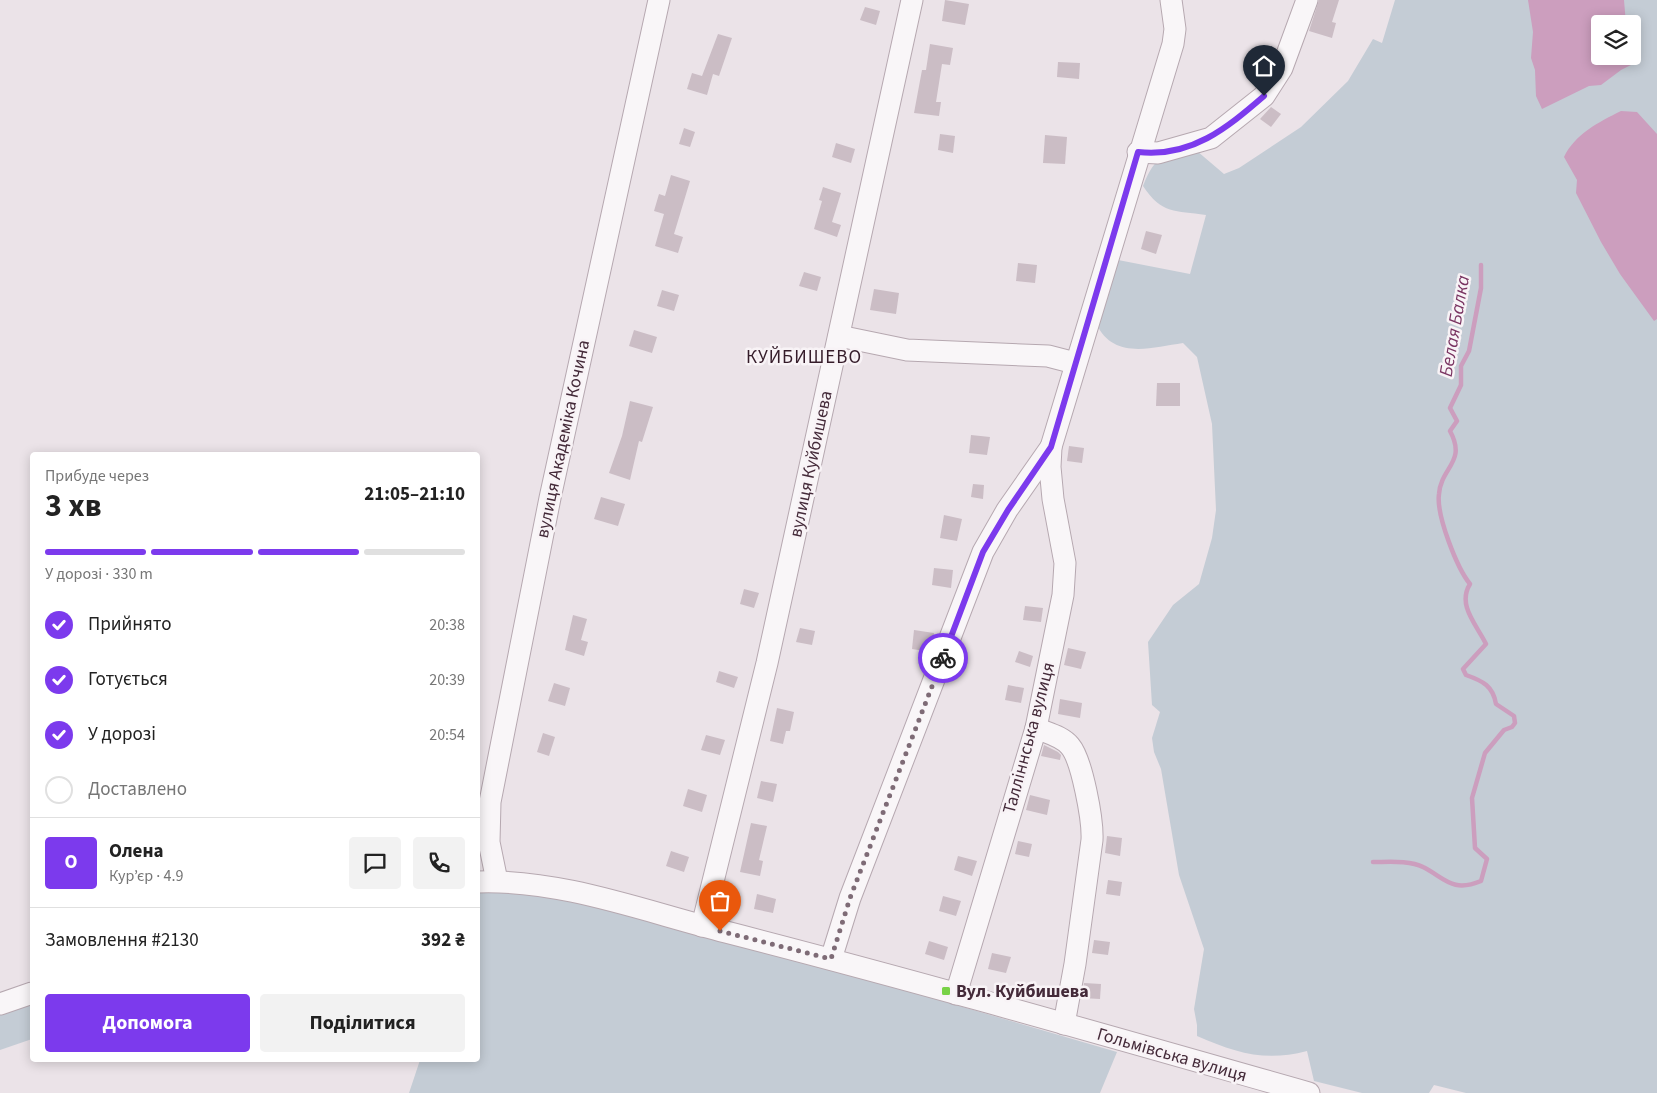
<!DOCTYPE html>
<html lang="uk">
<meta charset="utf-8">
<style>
body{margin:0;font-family:"Source Sans 3",sans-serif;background:#f2f2f2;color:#222;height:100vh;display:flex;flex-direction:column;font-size:19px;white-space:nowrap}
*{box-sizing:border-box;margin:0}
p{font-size:16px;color:#767676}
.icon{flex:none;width:28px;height:28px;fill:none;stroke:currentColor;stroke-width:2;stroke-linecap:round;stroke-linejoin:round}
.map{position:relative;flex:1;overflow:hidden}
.side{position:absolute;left:30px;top:452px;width:450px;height:610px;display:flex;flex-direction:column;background:#fff;border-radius:5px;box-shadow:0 2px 12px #0003}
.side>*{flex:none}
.fabs{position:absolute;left:1591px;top:15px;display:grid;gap:10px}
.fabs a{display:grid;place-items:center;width:50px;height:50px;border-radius:5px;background:#fff;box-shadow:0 2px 12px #0003;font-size:25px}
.pin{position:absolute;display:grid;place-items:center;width:42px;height:42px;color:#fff;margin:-51px -21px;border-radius:50% 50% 50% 0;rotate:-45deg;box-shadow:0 0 5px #0007}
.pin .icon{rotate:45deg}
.courier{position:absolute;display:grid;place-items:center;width:50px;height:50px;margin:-25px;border:4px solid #7c3aed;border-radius:50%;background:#fff;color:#222;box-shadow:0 1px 6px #0007}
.head em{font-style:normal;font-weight:700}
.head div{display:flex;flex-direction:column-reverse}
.head{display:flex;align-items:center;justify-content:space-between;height:85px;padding:0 15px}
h1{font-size:32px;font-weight:700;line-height:38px}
.bar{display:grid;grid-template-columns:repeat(4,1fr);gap:8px 5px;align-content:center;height:60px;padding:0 15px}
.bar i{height:6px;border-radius:4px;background:#e0e0e0}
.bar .selected{background:#7c3aed}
.bar p{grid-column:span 4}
.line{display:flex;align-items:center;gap:12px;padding:0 15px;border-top:1px solid #e0e0e0}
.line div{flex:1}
.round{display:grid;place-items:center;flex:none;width:52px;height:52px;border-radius:5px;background:#f2f2f2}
ol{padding:0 15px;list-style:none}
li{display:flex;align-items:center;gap:15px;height:55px}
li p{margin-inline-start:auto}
li .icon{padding:5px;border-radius:50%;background:#7c3aed;color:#fff;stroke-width:4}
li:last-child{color:#767676}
li i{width:28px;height:28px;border:2px solid #e0e0e0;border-radius:50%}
.primary-button{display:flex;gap:10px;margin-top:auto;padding:10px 15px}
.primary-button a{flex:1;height:58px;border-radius:5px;background:#7c3aed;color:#fff;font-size:20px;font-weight:700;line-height:58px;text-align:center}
.primary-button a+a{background:#f2f2f2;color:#222}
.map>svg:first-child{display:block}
.green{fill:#c4ccd5;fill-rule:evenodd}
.water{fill:#cc9ebe}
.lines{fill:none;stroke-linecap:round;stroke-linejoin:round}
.stream{stroke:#cc9ebe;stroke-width:4.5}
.building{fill:#cbbdc5}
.minor-casing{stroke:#b6a8b0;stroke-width:23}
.minor{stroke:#f9f6f8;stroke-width:21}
.done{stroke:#7e6b76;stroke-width:5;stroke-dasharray:0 9}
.route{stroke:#7c3aed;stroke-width:6}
.poi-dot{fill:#78d247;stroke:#f8f3f6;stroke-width:2}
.labels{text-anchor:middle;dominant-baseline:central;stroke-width:5;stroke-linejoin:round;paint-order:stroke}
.street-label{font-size:18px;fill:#442a39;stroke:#f8f3f6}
.poi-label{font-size:18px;font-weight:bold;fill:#442a39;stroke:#f8f3f6;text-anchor:start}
.water-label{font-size:19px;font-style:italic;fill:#793361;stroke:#f8f3f6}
.neighbourhood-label{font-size:19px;letter-spacing:1px;fill:#351c2a;stroke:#f8f3f6}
</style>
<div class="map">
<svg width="1657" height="1093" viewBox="0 0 1657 1093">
<rect width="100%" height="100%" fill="#ebe3e8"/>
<!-- green -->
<g class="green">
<path d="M1395,0H1657V1093H1466L1434,1085L1429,1093H1362L1314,1081L1307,1051C1265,1062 1236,1053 1197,1036V1025L1194,1009L1204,949L1179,875L1161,769L1154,752L1152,738L1160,712L1152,705L1148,642L1173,605L1199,584L1212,538L1216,510L1212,424L1197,357L1183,343C1150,348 1113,360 1096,323L1113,259L1190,274L1206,215C1175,210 1162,215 1143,186C1156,153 1164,156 1197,151L1224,174L1239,168L1301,127L1348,81L1373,39L1382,43ZM1600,24H1632V56H1600Z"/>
<path d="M478,889L539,891L703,931L1117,1052L1100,1093H409L420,1060H478Z"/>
<path d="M32,1000V1039L0,1050V1011Z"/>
</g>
<!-- water -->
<g class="water">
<path d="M1528,0H1624L1626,24H1600V56H1632L1633,48L1636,54L1633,64L1621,70L1601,85L1589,86L1542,109L1536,96L1535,70L1531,58L1533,32Z"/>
<path d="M1621,111L1637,112L1657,134V319L1654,321L1620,274L1601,242L1576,193L1577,180L1564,157C1575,134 1599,122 1621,111Z"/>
</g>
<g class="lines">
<!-- stream -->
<path class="stream" d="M1373,862C1388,862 1410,860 1423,867C1445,878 1452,893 1481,881L1487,859L1475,848L1472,798L1485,753L1504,730L1512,727L1515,723L1514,716L1496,704C1493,686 1483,681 1466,675L1463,669L1486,644C1476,624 1457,605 1470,584C1457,568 1436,515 1439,494C1441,467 1467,462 1450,431L1457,421L1450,408L1461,385V366L1469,351L1481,288V265"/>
</g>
<!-- building -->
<g class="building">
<path d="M945,0L969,4L965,25L942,21Z"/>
<path d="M1319,0H1339L1332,22L1336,23L1332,38L1309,31Z"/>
<path d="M865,7L880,11L876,25L860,20Z"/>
<path d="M718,34L732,38L719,76L713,74L707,95L687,89L692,73L702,76Z"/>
<path d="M930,44L953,48L950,65L942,64L936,102H941L939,116L914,113L922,70H926Z"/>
<path d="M1058,62L1080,63L1079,79L1057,77Z"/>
<path d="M1271,107L1281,114L1271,127L1260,119Z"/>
<path d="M684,128L695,132L690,147L679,144Z"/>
<path d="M940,134L955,136L953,153L938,150Z"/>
<path d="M1045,135L1067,137L1065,164L1043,163Z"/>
<path d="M836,143L855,149L851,163L832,157Z"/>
<path d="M671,175L690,181L674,234L683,237L678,253L655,246L664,214L654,211L659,194L665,196Z"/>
<path d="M823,187L841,193L832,222L841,225L837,237L814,229L822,201L819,200Z"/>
<path d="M1146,231L1162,235L1156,254L1141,249Z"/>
<path d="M1018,263L1037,265L1035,283L1016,281Z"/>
<path d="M804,272L821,277L817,291L799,286Z"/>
<path d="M874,289L899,293L896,314L870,310Z"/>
<path d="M662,290L679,295L674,311L657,306Z"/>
<path d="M634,330L657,337L652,353L629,346Z"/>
<path d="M1157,383H1180V406H1156Z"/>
<path d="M630,401L653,407L642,442L639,441L630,480L609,473L622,436Z"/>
<path d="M971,435L990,437L987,455L969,453Z"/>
<path d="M1069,446L1084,448L1082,463L1067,461Z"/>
<path d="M973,484L984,485L983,499L971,497Z"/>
<path d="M601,497L625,504L618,526L594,519Z"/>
<path d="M944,515L962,519L957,541L940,538Z"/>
<path d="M934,568L953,570L951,588L932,585Z"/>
<path d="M744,589L759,593L754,608L740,604Z"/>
<path d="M1025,606L1043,608L1041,622L1023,620Z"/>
<path d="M573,615L587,619L581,640L588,642L584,656L565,650Z"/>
<path d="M800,628L815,631L812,645L796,642Z"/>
<path d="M914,630L934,633L931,652L912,649Z"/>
<path d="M1068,648L1086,652L1081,669L1064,665Z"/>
<path d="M1019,651L1033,656L1030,667L1015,662Z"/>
<path d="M719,671L738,677L734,688L716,682Z"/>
<path d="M554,683L570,688L565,706L548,701Z"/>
<path d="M1008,685L1024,688L1021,703L1005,700Z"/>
<path d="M1060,699L1082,703L1080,718L1058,714Z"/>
<path d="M777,708L794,712L790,731H786L783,744L770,741Z"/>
<path d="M543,733L555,737L549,756L537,752Z"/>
<path d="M706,735L725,740L720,755L701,750Z"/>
<path d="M1044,745L1058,752L1061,755L1060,760L1041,756Z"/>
<path d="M761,781L777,784L773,802L757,798Z"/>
<path d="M688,789L707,795L702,812L683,806Z"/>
<path d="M1030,795L1050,800L1047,815L1026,810Z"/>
<path d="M751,823L767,826L759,860L763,861L760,876L740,872Z"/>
<path d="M1107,836L1122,838L1120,856L1105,853Z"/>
<path d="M1018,841L1032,844L1029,857L1015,854Z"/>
<path d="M671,851L689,857L684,872L666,866Z"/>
<path d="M958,856L977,861L972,876L954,870Z"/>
<path d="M1108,880L1122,882L1120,896L1106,894Z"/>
<path d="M757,894L776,899L773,913L754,909Z"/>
<path d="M943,896L961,901L956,916L939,911Z"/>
<path d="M1094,940L1110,942L1108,955L1092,953Z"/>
<path d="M929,941L948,947L944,960L925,954Z"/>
<path d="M992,953L1011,957L1006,973L988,969Z"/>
<path d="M1084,983L1101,984L1100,999L1082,998Z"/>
</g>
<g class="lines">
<defs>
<g id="minor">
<path d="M1138,152L1158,153L1211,138L1264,96L1282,68L1307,0"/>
<path d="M839,336L907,350L1048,356L1075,363"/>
<path d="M1036,728C1047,733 1062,736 1070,746C1082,760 1093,820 1092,840L1075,964L1064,1024"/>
<path d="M497,881L489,842L490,802L550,498L659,0"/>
<path d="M478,882C561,879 646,912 726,932C921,982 1115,1038 1309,1093"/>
<path d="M702,926L767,663L912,0"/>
<path d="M831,959L850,898L983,552L1007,510L1051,447L1173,44L1175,29L1171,0"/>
<path d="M956,994L1036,728L1063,595L1065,563L1053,499L1050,467L1051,447"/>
<path d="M0,1004L32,993"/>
</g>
</defs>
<!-- minor casing -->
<use href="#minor" class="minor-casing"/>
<!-- minor -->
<use href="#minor" class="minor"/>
</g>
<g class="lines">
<!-- done -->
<path class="done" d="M720,931L831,959L850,898L943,658"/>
<!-- route -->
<path class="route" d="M943,658L983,552L1008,510L1051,447L1138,152C1191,158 1227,128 1264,96"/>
</g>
<!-- markers -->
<rect class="poi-dot" x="941" y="986" width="10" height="10" rx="2.5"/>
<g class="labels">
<!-- street labels -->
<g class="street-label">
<text transform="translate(563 439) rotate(-78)">вулиця Академіка Кочина</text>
<text transform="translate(811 464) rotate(-78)">вулиця Куйбишева</text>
<text transform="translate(1029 738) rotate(-75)">Талліннська вулиця</text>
<text transform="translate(1172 1055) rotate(16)">Гольмівська вулиця</text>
</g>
<!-- poi labels -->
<g class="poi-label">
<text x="956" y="991">Вул. Куйбишева</text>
</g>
<!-- water labels -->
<g class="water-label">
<text transform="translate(1455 326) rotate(-80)">Белая Балка</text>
</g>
<!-- neighbourhood labels -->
<g class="neighbourhood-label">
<text x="804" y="357">КУЙБИШЕВО</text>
</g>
</g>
</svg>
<div class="fabs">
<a><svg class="icon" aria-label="layers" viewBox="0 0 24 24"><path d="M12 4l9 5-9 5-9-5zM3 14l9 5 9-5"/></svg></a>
</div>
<div class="pin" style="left:720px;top:931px;background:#ea580c"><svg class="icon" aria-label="bag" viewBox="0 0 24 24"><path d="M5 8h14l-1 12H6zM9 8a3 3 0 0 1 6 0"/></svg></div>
<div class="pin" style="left:1264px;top:96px;background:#1f2937"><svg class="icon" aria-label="home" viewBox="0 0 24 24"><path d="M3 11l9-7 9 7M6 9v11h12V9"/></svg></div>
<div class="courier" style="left:943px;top:658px"><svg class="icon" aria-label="bike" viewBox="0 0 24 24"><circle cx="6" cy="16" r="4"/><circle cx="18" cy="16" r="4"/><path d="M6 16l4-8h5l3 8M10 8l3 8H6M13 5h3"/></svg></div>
<section class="side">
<div class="head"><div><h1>3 хв</h1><p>Прибуде через</p></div><em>21:05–21:10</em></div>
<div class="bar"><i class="selected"></i><i class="selected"></i><i class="selected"></i><i></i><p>У дорозі · 330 m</p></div>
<ol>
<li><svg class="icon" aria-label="check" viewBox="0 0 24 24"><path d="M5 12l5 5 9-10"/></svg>Прийнято<p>20:38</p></li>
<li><svg class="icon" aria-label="check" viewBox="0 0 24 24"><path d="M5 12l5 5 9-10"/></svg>Готується<p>20:39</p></li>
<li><svg class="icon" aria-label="check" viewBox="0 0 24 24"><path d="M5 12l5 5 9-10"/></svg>У дорозі<p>20:54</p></li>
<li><i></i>Доставлено</li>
</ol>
<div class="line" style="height:90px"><b class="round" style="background:#7c3aed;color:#fff">О</b><div><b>Олена</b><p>Кур’єр · 4.9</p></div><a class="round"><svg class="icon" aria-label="chat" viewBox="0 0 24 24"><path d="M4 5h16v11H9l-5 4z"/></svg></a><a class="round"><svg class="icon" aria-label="phone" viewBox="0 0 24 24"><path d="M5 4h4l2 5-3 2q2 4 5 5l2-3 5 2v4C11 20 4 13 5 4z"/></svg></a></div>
<div class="line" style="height:65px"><div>Замовлення #2130</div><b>392 ₴</b></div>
<div class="primary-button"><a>Допомога</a><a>Поділитися</a></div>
</section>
</div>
